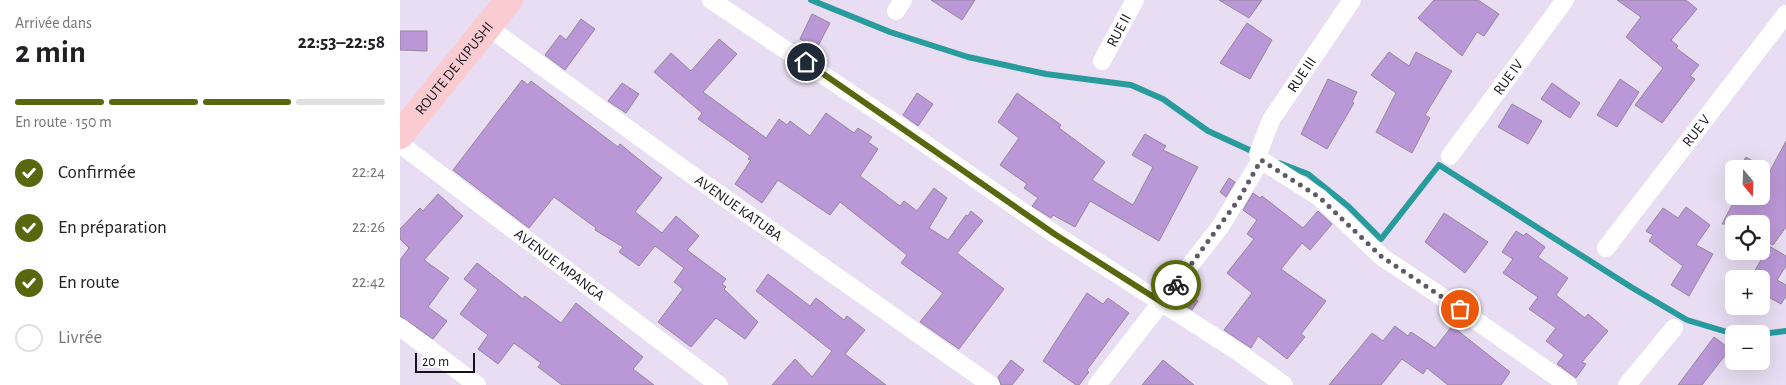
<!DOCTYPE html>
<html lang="fr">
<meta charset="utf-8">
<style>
body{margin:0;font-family:"Alegreya Sans",sans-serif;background:#f6f6f6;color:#202124;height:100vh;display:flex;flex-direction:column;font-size:19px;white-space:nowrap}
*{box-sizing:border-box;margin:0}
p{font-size:16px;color:#757577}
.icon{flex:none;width:28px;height:28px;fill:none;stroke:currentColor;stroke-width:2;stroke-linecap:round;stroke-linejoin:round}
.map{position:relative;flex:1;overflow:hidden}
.panel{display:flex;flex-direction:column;background:#fff;width:400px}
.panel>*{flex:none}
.needle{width:32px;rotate:161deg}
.buttons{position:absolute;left:1325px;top:160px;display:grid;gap:10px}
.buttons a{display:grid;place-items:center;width:45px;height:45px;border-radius:8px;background:#fff;box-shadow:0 5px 20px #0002;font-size:25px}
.scale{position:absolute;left:15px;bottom:12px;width:60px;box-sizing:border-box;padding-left:5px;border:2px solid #17131b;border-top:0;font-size:14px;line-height:18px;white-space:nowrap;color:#17131b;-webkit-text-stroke:4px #fff;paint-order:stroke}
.pin{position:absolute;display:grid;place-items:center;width:42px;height:42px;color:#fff;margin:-21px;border:2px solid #fff;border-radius:50%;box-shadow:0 1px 5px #0007}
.courier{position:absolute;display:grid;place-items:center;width:50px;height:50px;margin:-25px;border:4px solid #59670e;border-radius:50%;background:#fff;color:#222;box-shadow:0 1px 6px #0007}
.summary em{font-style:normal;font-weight:600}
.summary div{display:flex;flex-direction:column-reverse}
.summary{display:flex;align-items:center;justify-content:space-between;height:85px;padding:0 15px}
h1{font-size:32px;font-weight:600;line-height:38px}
.bar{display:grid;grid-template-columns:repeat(4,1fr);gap:8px 5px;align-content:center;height:60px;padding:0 15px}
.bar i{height:6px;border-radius:4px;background:#e0e0e0}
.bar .on{background:#59670e}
.bar p{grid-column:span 4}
ol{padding:0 15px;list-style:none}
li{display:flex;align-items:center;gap:15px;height:55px}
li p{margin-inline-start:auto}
li .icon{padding:5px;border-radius:50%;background:#59670e;color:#fff;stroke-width:4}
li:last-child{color:#757577}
li i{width:28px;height:28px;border:2px solid #e0e0e0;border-radius:50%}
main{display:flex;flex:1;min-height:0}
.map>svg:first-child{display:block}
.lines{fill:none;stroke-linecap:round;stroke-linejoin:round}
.stream{stroke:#289b9d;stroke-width:6}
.building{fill:#ba97d7;stroke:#93889c}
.minor{stroke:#fff;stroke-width:18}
.trunk{stroke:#faccd2;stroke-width:28}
.done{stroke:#605a66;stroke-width:5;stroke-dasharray:0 9}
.route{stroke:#59670e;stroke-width:6}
.labels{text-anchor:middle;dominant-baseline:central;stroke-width:4;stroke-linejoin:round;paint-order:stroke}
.street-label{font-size:15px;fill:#17131b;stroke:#fff}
</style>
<main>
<section class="panel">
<div class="summary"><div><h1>2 min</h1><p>Arrivée dans</p></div><em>22:53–22:58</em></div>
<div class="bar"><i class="on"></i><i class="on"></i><i class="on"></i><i></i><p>En route · 150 m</p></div>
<ol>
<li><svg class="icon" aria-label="check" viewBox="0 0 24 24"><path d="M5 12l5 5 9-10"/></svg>Confirmée<p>22:24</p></li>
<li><svg class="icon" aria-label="check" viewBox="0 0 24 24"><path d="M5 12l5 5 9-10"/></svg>En préparation<p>22:26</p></li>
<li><svg class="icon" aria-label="check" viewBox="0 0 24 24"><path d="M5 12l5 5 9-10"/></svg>En route<p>22:42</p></li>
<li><i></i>Livrée</li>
</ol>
</section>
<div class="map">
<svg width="1386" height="385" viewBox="0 0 1386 385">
<rect width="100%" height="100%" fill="#e8ddf2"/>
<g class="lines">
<!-- stream -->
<g class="stream">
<path d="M411,0L490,32L568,57L646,74L731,85L763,99L808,131L856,153"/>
<path d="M879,163L908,174L948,206L981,239L1039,165L1231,287L1287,320L1327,332L1358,334"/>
<path d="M1361,334L1386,331"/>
</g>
</g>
<!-- building -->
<g class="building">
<path d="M531,0H575L562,20Z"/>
<path d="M819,0H862L849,18Z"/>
<path d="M1034,0H1078L1099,14L1084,36L1077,32L1062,56L1018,18Z"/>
<path d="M1217,0H1286L1297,9L1271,40L1278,46L1276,48L1299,65L1290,76L1295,79L1262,123L1235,105L1263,68L1226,37L1241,17Z"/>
<path d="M412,14L430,23L417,48L400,39Z"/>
<path d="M181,19L195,29L165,70L145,55L160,35L166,40Z"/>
<path d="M847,23L872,40L850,79L820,63Z"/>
<path d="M0,31H27V51L0,50Z"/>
<path d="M319,39L337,54L303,92L366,138L379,119L387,125L390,121L410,136L426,113L454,133L458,128L472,137L468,142L478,149L460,176L500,206L504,201L517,211L534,188L547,198L529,228L548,240L566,215L568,216L571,211L583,221L557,253L604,289L559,349L520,322L543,293L501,263L507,255L440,202L430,215L378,180L362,203L335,184L351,160L348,159L350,156L298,119L302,113L254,72L271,53L291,71Z"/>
<path d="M989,52L1009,66L1016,52L1052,71L1025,115L1030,118L1012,153L976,132L996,93L971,75Z"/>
<path d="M928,79L957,92L952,102L954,103L927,149L901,134Z"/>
<path d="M1220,79L1239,92L1217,127L1197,115Z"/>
<path d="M122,80L128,85L131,81L218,147L220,144L262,178L235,212L262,233L276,216L299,236L287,250L326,279L322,284L326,287L324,289L358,322L345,339L316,318L291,347L258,322L283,289L274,282L284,268L255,246L239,266L219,252L223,247L195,230L196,228L154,197L129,228L53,170Z"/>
<path d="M222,83L239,94L226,113L208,101Z"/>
<path d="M1152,83L1180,103L1170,118L1141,99Z"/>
<path d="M517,93L533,104L518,126L503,115Z"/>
<path d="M617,93L661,125L659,128L705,162L692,180L733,205L753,167L732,155L745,134L766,146L763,150L798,167L759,241L690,201L675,227L653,215L651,218L632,206L638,198L624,188L627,184L600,165L619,138L598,122Z"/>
<path d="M1112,104L1142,121L1128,144L1098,127Z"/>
<path d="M1386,141V227L1373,245L1361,239V224H1322L1337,196H1361V169H1339L1346,157L1370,171Z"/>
<path d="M829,178L835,182L826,197L820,192Z"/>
<path d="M853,193L860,198L862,196L903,228L918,211L932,224L910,250L902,243L881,269L926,301L901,334L905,337L887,359L858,336L851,348L824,330L852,293L827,273L854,239L847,234L857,220L843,210Z"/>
<path d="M38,194L63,216L24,260L49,278L28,307L47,321L33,339L0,316V260L9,248L0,239V229L20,208L23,211Z"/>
<path d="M1286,207L1310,225L1296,245L1313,254L1289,296L1271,285L1283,266L1249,241L1253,235L1246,231L1263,208L1278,218Z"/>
<path d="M1044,213L1088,242L1065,273L1025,242Z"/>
<path d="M1116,231L1124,236L1126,233L1145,247L1138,257L1168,278L1156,295L1185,318L1188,314L1208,331L1182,362L1186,364L1176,378L1157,364L1164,355L1146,341L1156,328L1129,309L1138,297L1103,273L1113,259L1102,252Z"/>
<path d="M1369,246L1386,256V266L1377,280L1386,285V296L1381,304L1361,293V279H1350Z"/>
<path d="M77,263L123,299L125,296L161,323L176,303L243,357L233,369L254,385H162L138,367L141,363L114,343L98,364L78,349L88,335L60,314L78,290L64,279Z"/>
<path d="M368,274L410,306L416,298L444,320L447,316L465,330L445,354L486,385H372L395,359L412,377L432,351L356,291Z"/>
<path d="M783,292L798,301L792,310L777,300Z"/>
<path d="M687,293L703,304L708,298L729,313L687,370L689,372L679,385H676L643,361Z"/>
<path d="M995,326L1008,336L1011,332L1035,348L1052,326L1110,372L1101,385H1048L1027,368L1023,374L1002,359L981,385H929L972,333L983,341Z"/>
<path d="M1314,337L1330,349L1302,385H1278Z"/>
<path d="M611,360L624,370L612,385H601L598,377Z"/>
<path d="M763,360L794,385H742Z"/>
</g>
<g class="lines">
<!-- minor -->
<g class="minor">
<path d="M311,0L501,127L656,235L837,351L884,385"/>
<path d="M496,11L503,0"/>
<path id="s1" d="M88,27L285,170L591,385"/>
<path id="s2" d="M702,61L735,0"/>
<path id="s3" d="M0,144L319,385"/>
<path id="s4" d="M1050,156L1165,0"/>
<path d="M861,160L919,197L982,257L1045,299L1168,385"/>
<path id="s5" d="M861,160L858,154L871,120L952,0"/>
<path id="s6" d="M1206,248L1386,14"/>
<path d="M0,327L77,385"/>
<path d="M697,385L820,227L861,160"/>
<path d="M1227,385L1274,328"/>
</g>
<!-- trunk -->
<path class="trunk" id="s7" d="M0,135L109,0"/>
</g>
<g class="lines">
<!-- done -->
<path class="done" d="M776,285L839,199L861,160L919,197L982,257L1060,309"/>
<!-- route -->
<path class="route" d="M406,62L656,235L763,303L776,285"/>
</g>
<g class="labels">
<!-- street labels -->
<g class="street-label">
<text stroke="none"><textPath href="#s2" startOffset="35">RUE II</textPath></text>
<text stroke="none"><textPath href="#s7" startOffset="86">ROUTE DE KIPUSHI</textPath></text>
<text stroke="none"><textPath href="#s5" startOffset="98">RUE III</textPath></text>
<text stroke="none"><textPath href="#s4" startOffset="98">RUE IV</textPath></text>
<text stroke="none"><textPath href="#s6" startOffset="148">RUE V</textPath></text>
<text stroke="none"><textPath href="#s1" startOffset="309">AVENUE KATUBA</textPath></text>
<text stroke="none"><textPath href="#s3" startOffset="200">AVENUE MPANGA</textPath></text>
</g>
</g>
</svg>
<div class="buttons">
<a><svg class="needle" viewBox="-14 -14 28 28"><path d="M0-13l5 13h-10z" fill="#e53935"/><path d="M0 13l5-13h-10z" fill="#757577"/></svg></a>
<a><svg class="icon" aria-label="locate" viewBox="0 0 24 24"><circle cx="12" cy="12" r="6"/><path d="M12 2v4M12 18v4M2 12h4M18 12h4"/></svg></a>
<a>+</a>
<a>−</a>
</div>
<div class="scale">20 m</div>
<div class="pin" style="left:1060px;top:309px;background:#ea580c"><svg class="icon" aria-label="bag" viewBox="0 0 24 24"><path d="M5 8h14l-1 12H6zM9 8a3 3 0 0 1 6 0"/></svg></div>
<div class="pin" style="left:406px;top:62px;background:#1f2937"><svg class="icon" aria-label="home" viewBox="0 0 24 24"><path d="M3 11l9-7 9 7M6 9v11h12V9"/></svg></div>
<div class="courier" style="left:776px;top:285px"><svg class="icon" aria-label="bike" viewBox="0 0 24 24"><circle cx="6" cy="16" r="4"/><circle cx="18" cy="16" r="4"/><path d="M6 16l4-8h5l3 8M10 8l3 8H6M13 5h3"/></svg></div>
</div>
</main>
